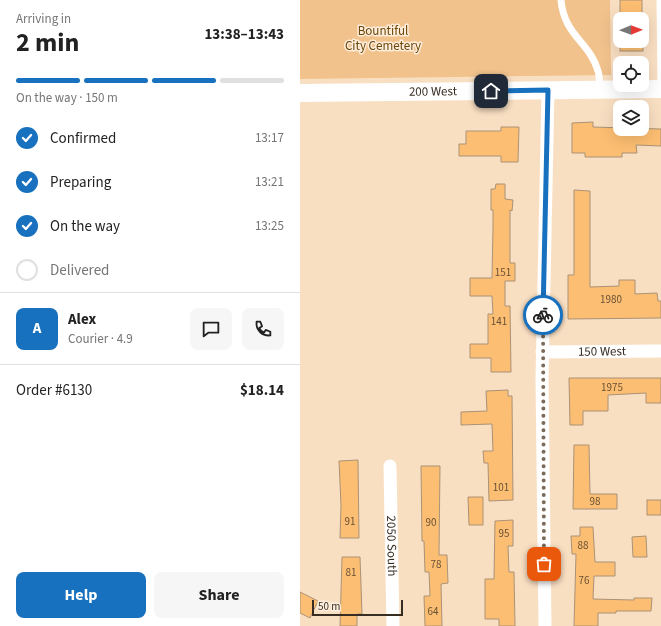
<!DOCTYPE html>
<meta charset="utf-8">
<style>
body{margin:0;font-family:"Source Sans 3",sans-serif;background:#f6f6f6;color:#222;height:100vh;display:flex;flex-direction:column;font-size:15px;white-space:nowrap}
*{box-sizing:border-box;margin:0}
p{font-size:13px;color:#767676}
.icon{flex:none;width:22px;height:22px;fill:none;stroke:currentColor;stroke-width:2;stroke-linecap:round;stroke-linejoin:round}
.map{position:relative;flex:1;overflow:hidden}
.details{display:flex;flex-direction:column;background:#fff;width:300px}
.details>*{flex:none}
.needle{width:26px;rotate:89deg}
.fabs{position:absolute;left:313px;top:12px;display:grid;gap:8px}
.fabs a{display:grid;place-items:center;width:36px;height:36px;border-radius:8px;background:#fff;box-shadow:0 4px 16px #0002;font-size:20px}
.scale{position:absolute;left:12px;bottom:10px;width:91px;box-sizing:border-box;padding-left:4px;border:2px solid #372d22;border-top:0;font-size:11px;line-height:14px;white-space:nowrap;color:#372d22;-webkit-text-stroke:3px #feeedd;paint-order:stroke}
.pin{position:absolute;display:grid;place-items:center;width:34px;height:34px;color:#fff;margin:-17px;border-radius:8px;box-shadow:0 2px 6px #0006}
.courier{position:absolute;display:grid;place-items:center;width:40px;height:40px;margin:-20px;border:3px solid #1871be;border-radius:50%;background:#fff;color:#222;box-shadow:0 1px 5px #0007}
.overview em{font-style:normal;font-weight:700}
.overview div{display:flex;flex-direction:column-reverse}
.overview{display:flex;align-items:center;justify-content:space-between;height:68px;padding:0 16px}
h1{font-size:26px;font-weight:700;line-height:30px}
.bar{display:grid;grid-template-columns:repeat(4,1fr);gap:6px 4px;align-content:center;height:48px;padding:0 16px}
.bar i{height:5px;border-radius:3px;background:#e0e0e0}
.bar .on{background:#1871be}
.bar p{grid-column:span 4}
.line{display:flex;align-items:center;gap:10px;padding:0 16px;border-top:1px solid #e0e0e0}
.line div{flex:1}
.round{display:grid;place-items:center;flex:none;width:42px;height:42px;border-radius:8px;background:#f6f6f6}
ol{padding:0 16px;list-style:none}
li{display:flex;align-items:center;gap:12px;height:44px}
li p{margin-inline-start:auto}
li .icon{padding:4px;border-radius:50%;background:#1871be;color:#fff;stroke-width:4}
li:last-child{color:#767676}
li i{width:22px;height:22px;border:2px solid #e0e0e0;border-radius:50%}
.primary-button{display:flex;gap:8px;margin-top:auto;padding:8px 16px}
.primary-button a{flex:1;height:46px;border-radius:8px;background:#1871be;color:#fff;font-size:16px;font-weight:700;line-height:46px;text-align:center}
.primary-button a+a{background:#f6f6f6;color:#222}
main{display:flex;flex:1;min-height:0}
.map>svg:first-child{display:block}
.green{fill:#f1c28c}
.building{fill:#fcbe72;stroke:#aa9277}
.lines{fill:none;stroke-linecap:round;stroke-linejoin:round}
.lane{stroke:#fff;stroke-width:7}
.street{stroke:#fff;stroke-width:13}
.secondary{stroke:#fff;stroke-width:18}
.done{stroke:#7b6b5a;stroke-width:4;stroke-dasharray:0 7.2}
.route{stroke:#1871be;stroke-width:5}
.labels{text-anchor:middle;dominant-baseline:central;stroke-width:3;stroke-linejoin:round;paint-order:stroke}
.number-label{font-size:11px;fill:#685136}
.park-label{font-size:13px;fill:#6d4507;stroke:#feeedd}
.street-label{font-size:13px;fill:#372d22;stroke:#feeedd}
</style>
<main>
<section class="details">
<div class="overview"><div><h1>2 min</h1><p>Arriving in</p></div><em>13:38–13:43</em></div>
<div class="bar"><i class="on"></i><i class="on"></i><i class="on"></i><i></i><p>On the way · 150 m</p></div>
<ol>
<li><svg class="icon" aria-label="check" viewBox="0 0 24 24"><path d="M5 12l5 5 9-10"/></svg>Confirmed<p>13:17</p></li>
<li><svg class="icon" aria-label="check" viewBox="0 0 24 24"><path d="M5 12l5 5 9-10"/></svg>Preparing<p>13:21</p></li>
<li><svg class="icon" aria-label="check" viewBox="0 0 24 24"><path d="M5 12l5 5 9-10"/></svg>On the way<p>13:25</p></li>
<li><i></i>Delivered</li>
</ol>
<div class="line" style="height:72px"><b class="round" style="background:#1871be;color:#fff">A</b><div><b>Alex</b><p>Courier · 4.9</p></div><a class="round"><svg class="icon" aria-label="chat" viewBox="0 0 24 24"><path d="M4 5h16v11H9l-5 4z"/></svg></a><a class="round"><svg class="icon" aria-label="phone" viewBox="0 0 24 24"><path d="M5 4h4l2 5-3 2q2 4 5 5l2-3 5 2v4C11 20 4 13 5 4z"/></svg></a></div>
<div class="line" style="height:52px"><div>Order #6130</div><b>$18.14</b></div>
<div class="primary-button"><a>Help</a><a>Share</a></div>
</section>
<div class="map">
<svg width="361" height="626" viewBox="0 0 361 626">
<rect width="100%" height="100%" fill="#f9dfc2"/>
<!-- green -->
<path class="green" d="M0,0H310L311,75L0,79Z"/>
<!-- building -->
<g class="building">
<rect x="320" y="0" width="22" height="19"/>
<rect x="320" y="41" width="23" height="10"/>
<path d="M293,122V127L361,129V146L336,145L337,153H322V157H285V153H272V123Z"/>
<path d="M201,127H219L218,162H201V156H159V144H166V131H201Z"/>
<path d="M196,184H205V199L213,200L212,211L210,210V263H215V281H205V306H210L211,372H191V358H170V344H188V314H193L192,296H170V278H192L193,228V210H191V189H195Z"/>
<path d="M274,190L290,191V287L319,286V280H335V294L357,293L358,301H361V318L268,319V275H274Z"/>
<path d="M269,378H361V403H346V393L308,395V411H283V425H270Z"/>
<path d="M208,390V396H212L213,500L189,501L188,463H184L183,451H193L192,424L161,425V412L187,411L186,391Z"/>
<path d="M274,445H289L290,494H317V509H273Z"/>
<path d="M58,460L59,538H40L41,505L39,461Z"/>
<path d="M121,466H140L139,555H147L148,583L141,584L142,626H125L124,596H130L129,572H125L124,541H122Z"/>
<path d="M168,497H183V525H169Z"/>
<rect x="347" y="500" width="14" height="15"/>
<path d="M213,520V546H208L209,572H214L215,626H199V619H185V579H194L195,521Z"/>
<path d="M280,527H293L295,562H315V576H294L293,599L334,600V598H352L351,611H316V613H298V626H274L276,554H272L271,536H280Z"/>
<path d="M346,536L347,557H333L332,537Z"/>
<path d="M42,557H60L62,614H57V626H40Z"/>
<path d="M0,592L18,601L10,618L0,613Z"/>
</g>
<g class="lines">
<!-- lane -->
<g class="lane">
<path d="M261,0C264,36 290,42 298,71C300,76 299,83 300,89"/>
<path d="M360,0L361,89"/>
</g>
<!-- street -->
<g class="street">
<path id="s1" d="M242,352L361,351"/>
<path id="s2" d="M90,466L93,626"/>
<path d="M245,626L242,379L248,90"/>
</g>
<!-- secondary -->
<path class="secondary" id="s3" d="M0,93L361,89"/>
</g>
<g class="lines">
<!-- done -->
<path class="done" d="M243,315L244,564"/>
<!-- route -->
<path class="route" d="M191,91L248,90L243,315"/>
</g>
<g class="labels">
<!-- number labels -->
<g class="number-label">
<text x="203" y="272">151</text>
<text x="311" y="299">1980</text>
<text x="199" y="321">141</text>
<text x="312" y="387">1975</text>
<text x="201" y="487">101</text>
<text x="295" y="501">98</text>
<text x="50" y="521">91</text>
<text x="131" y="522">90</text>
<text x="204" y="533">95</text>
<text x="283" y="545">88</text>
<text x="136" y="564">78</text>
<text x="51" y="572">81</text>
<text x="284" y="580">76</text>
<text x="133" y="611">64</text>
</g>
<!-- park labels -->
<g class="park-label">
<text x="83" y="31">Bountiful<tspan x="83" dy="15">City Cemetery</tspan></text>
</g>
<!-- street labels -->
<g class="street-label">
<text stroke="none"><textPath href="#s3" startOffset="133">200 West</textPath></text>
<text stroke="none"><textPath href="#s1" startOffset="60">150 West</textPath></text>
<text stroke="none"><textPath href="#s2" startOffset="80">2050 South</textPath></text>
</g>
</g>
</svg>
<div class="fabs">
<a><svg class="needle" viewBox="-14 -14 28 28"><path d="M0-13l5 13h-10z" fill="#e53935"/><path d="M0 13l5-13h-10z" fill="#767676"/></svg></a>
<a><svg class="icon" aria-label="locate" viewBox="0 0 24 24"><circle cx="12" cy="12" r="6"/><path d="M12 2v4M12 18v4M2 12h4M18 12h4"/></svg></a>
<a><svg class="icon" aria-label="layers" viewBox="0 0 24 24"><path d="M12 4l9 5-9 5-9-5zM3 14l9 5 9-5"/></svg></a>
</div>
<div class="scale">50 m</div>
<div class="pin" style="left:244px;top:564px;background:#ea580c"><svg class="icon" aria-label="bag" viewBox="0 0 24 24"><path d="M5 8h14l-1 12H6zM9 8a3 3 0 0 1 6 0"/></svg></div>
<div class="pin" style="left:191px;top:91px;background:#1f2937"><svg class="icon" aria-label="home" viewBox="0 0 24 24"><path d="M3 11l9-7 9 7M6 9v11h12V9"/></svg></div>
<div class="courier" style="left:243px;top:315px"><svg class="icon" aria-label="bike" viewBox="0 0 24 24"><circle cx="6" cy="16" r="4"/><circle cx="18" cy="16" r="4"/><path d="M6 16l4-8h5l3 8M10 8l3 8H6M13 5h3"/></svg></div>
</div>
</main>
